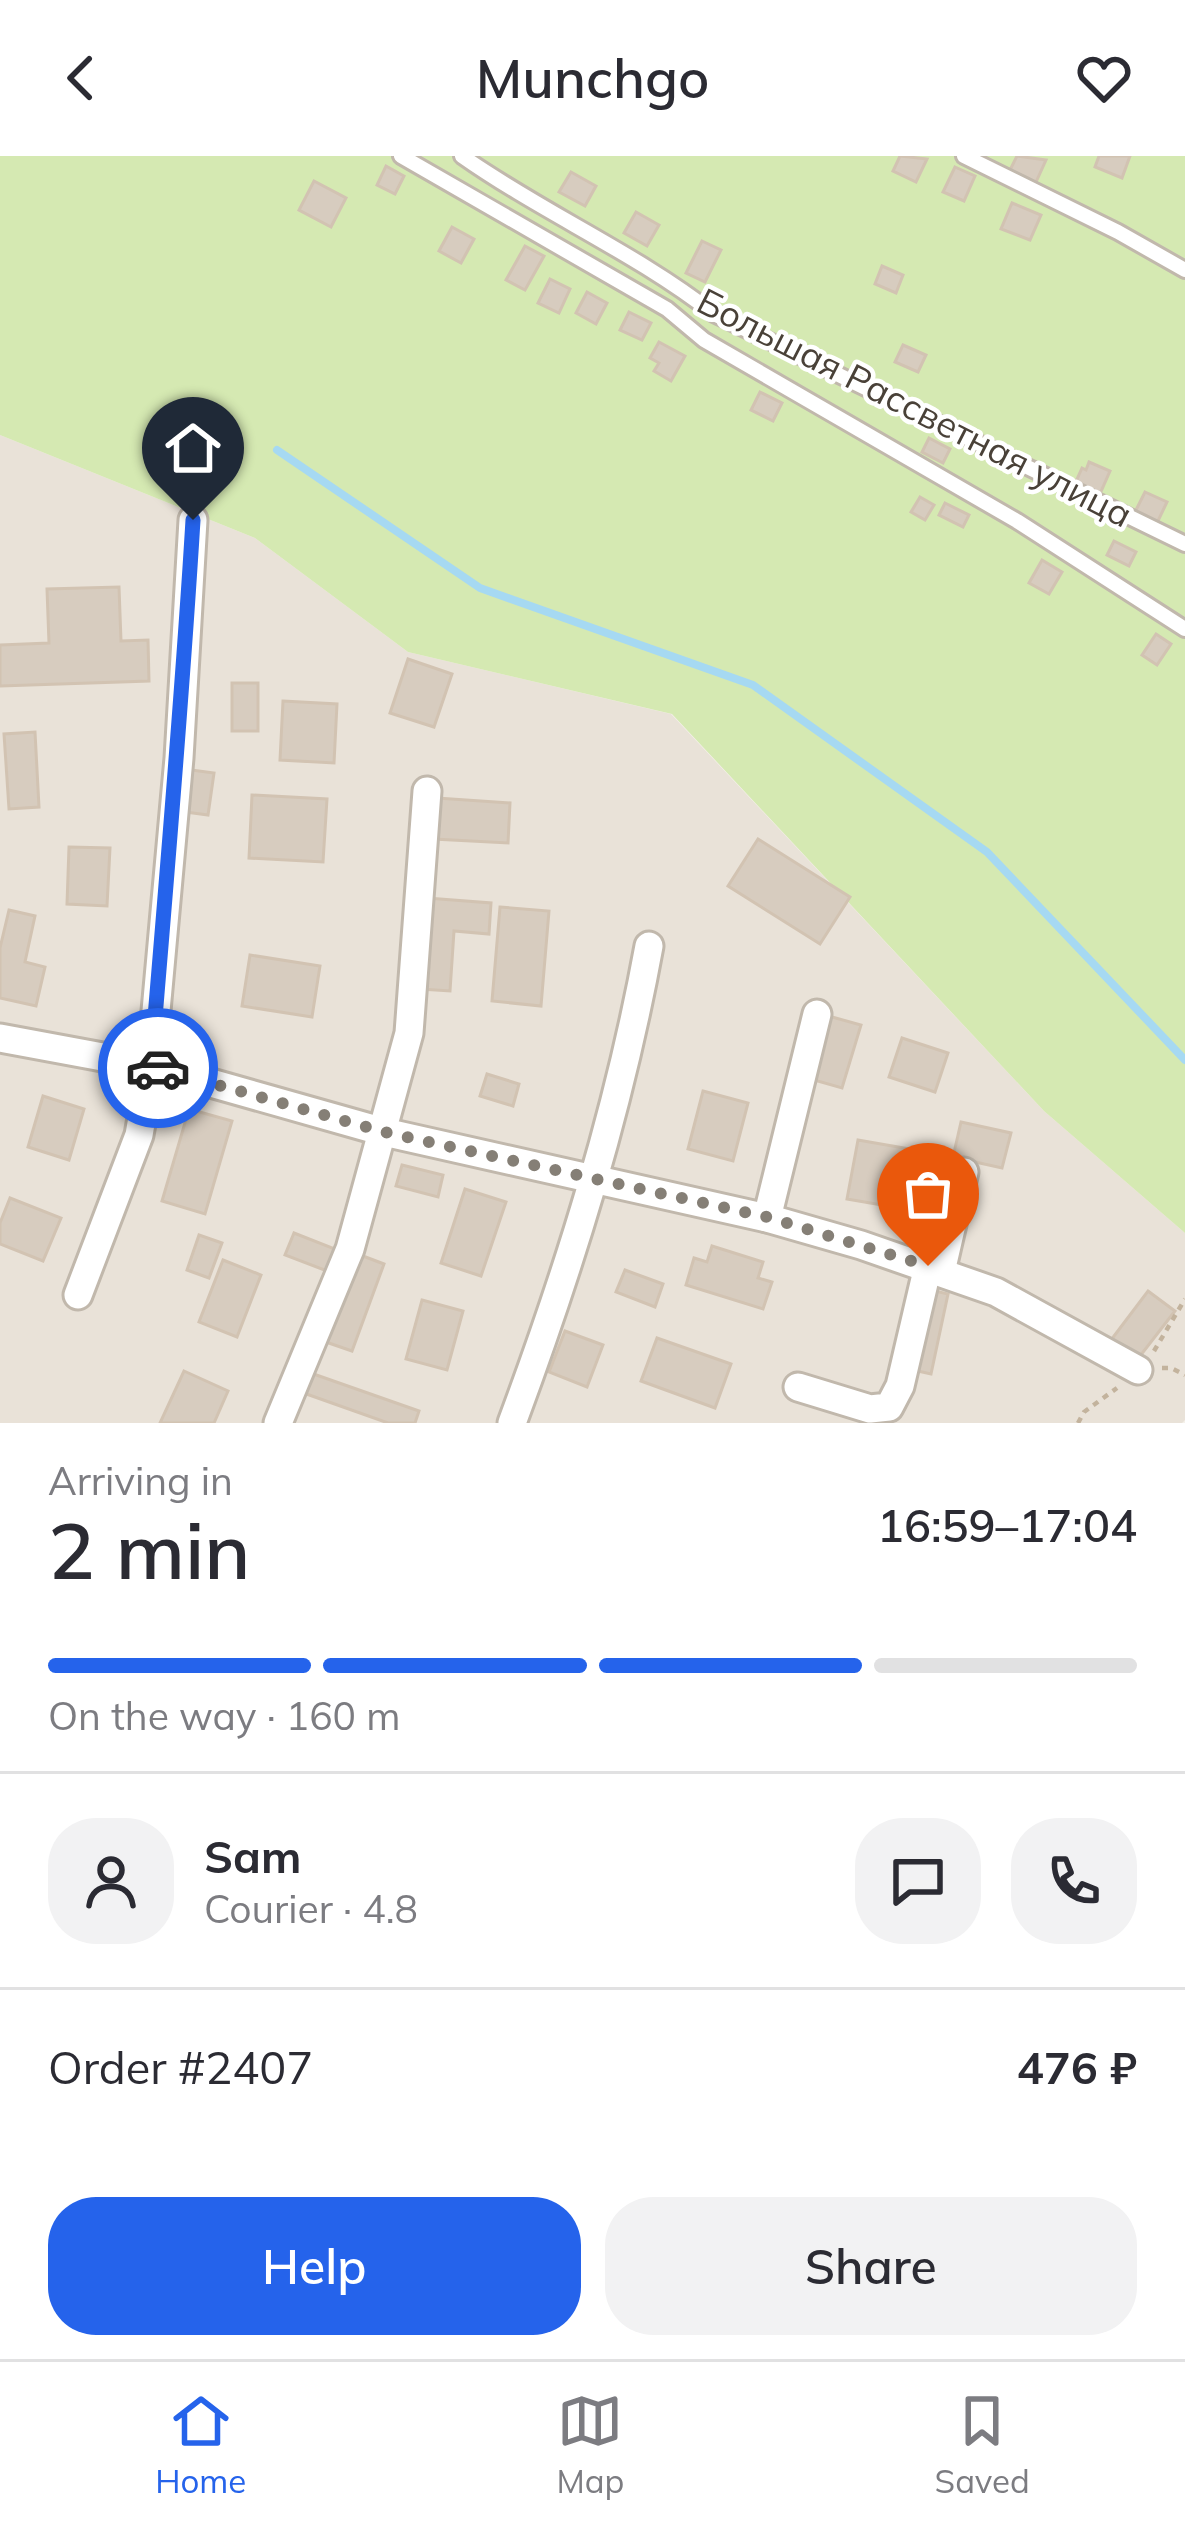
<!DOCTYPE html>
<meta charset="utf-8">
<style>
body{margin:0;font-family:Mulish,sans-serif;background:#f2f2f3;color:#2b2b33;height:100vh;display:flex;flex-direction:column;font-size:45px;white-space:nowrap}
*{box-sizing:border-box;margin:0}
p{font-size:39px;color:#7c7c81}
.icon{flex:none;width:66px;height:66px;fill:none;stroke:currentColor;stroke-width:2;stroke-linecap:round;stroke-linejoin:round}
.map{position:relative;height:1267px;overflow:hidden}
.side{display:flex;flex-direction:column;background:#fff;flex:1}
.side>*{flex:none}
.pin{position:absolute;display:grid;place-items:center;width:102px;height:102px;color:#fff;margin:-123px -51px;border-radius:50% 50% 50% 0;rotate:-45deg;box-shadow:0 0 12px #0007}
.pin .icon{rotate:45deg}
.courier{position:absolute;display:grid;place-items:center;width:120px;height:120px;margin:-60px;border:9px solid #2563eb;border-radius:50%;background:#fff;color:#222;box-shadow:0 3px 15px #0007}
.headline em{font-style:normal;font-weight:600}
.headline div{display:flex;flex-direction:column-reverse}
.headline{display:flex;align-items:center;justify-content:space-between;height:204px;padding:0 48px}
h1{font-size:78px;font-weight:600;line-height:90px}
.bar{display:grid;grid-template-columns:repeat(4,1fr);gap:18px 12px;align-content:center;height:144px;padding:0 48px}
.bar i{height:15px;border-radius:9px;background:#e1e1e2}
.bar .current{background:#2563eb}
.bar p{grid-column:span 4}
.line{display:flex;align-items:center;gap:30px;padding:0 48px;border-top:3px solid #e1e1e2}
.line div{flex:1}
.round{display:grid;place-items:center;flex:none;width:126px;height:126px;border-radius:48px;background:#f2f2f3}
.action{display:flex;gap:24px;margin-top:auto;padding:24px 48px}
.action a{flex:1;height:138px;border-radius:48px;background:#2563eb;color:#fff;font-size:48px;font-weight:600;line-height:138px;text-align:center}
.action a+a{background:#f2f2f3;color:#2b2b33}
header{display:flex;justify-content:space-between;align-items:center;height:156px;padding:0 48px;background:#fff;font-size:54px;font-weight:600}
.tab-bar{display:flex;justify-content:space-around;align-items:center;height:168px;border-top:3px solid #e1e1e2;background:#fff;font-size:33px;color:#7c7c81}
.tab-bar a{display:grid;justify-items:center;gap:6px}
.tab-bar .current{color:#2563eb}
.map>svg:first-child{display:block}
.residential{fill:#e9e2d8}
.green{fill:#d5e9b2}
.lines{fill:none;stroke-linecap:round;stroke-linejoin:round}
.stream{stroke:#a6d9f2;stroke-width:8}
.building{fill:#d7ccbf;stroke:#d2c3b2;stroke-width:3}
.service-casing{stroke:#c1b8ac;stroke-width:20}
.minor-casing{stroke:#c1b8ac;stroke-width:33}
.path{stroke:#c3b39d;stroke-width:4.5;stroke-dasharray:6 6;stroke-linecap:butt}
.service{stroke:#fff;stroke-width:14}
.minor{stroke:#fff;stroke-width:27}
.done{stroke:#857f76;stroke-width:12;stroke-dasharray:0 21.6}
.route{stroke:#2563eb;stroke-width:15}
.labels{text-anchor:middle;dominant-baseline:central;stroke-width:9;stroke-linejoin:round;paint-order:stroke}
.street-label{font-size:36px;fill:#494138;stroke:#fff}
</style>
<header><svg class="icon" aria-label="back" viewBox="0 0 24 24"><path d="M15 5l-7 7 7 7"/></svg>Munchgo<svg class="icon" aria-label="heart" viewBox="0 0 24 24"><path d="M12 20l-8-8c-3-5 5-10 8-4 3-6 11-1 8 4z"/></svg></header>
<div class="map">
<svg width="1185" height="1267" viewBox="0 0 1185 1267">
<rect width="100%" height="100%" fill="#f5f1ea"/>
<!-- residential -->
<path class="residential" d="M0,279L255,382L408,496L671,558L1044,955L1185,1077V1264L1182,1267H0Z"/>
<!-- green -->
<path class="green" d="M0,0H1185V1077L1044,955L672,558L408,496L255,382L0,279Z"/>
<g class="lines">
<!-- stream -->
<path class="stream" d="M277,294L480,432L753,529L987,696L1185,904"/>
</g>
<!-- building -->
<g class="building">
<path d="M900,0L927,3L916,26L893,15Z"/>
<path d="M1017,0L1046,4L1036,26L1010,14Z"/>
<path d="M1099,0H1130L1122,22L1095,11Z"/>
<path d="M386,10L404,20L395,38L377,29Z"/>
<path d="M955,11L975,20L964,45L943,36Z"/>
<path d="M571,16L596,30L585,50L559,36Z"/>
<path d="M314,25L346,42L331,71L299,54Z"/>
<path d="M1012,47L1041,59L1030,84L1001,73Z"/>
<path d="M636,56L659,69L647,90L624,77Z"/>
<path d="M452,71L474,83L461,107L439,95Z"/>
<path d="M702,85L721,94L705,126L686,117Z"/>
<path d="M525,90L544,100L525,134L506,124Z"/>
<path d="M882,110L903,119L896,137L875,128Z"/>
<path d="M550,123L570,133L559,157L538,147Z"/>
<path d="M587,136L607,147L596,168L576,157Z"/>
<path d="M629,156L651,167L642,184L620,174Z"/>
<path d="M659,186L685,200L671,225L654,215L659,207L650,202Z"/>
<path d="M903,189L926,199L918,216L895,206Z"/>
<path d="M760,236L782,247L773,265L751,254Z"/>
<path d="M929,282L950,293L943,307L922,296Z"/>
<path d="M1089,306L1110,315L1099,340L1074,330L1082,312L1086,314Z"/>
<path d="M1145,336L1167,346L1157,367L1135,356Z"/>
<path d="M920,341L934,349L925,364L911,356Z"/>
<path d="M945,347L969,359L963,371L939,359Z"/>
<path d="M1114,385L1136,396L1129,410L1107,399Z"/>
<path d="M1042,404L1062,416L1049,438L1029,427Z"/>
<path d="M119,431L121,485L148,484L149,525L0,530V489L49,487L47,433Z"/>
<path d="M1156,478L1171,488L1157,509L1142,499Z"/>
<path d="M408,503L452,518L434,571L390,557Z"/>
<rect x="232" y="527" width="26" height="48"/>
<path d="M283,545L337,548L334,607L280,604Z"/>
<path d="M35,576L39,651L9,653L4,578Z"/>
<path d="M184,613L214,617L208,659L178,655Z"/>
<path d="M252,639L327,643L323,706L249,702Z"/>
<path d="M437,642L510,647L508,687L434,683Z"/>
<path d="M758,683L850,741L820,788L728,730Z"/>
<path d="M69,691L110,692L107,750L67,748Z"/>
<path d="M427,742L491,747L489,778L454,775L450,835L421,833Z"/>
<path d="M500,751L549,755L541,850L492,845Z"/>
<path d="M9,754L35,760L25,806L45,811L36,850L0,842V792Z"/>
<path d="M250,799L320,810L312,861L242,850Z"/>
<path d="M825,859L861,869L842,932L807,922Z"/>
<path d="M902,882L948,897L935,936L889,921Z"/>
<path d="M487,918L519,928L513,950L480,940Z"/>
<path d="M703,935L748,947L733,1005L688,993Z"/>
<path d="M43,940L84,953L69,1004L28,991Z"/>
<path d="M189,953L232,965L205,1058L162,1045Z"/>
<path d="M961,966L1011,977L1002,1012L953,1001Z"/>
<path d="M858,984L921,995L911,1054L847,1043Z"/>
<path d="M402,1009L443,1019L438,1041L396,1030Z"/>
<path d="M465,1033L506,1046L481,1120L441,1107Z"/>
<path d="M10,1042L61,1062L43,1105L0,1088V1067Z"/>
<path d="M294,1077L335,1093L327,1115L285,1099Z"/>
<path d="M199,1079L222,1087L209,1122L187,1114Z"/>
<path d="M712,1090L763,1106L758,1122L772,1126L763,1153L686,1129L694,1102L707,1106Z"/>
<path d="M355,1097L384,1108L352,1195L323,1185Z"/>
<path d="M223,1104L261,1119L237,1181L199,1166Z"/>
<path d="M625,1114L663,1128L655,1151L616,1136Z"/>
<path d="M927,1133L948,1138L931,1218L909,1213Z"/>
<path d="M1148,1135L1175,1155L1137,1204L1111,1184Z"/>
<path d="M422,1144L463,1155L447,1214L406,1203Z"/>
<path d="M565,1175L603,1189L587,1231L549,1216Z"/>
<path d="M657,1182L731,1208L715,1252L641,1225Z"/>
<path d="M184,1215L228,1235L214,1267H160Z"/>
<path d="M305,1215L419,1255L415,1267H388L298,1235Z"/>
</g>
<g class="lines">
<defs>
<g id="service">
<path d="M401,0L667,153L704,184L1017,365L1185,473"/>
<path d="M462,0C543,57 636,97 714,158L1185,388"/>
<path d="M964,0L1118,76L1185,114"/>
</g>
<g id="minor">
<path d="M0,882L151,910L384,976L767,1062L861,1089L996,1136L1138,1214"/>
<path d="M767,1062L817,858"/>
<path d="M941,1116L964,1016"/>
<path d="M78,1139L139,979L151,910L179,602L193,364"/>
<path d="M798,1231L870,1253L889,1251L900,1230L928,1110"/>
<path d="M278,1267L350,1093L409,877L427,635"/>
<path d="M512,1267C570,1111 619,954 649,790"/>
</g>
</defs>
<!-- service casing -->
<use href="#service" class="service-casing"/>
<!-- minor casing -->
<use href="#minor" class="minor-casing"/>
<!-- path -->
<g class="path">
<path d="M1154,1195L1185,1143"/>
<path d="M1162,1212H1171L1185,1219"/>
<path d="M1078,1267L1084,1256L1117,1232"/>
</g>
<!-- service -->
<use href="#service" class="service"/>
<!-- minor -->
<use href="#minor" class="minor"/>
</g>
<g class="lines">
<!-- done -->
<path class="done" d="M158,912L384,976L767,1061L928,1110"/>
<!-- route -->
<path class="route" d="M158,912L151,910C166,728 182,547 193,364"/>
</g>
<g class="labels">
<!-- street labels -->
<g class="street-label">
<text transform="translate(915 251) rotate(27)">Большая Рассветная улица</text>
</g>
</g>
</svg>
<div class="pin" style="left:928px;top:1110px;background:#ea580c"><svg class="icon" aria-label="bag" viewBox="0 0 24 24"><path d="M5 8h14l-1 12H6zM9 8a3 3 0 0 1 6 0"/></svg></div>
<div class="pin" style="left:193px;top:364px;background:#1f2937"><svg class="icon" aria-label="home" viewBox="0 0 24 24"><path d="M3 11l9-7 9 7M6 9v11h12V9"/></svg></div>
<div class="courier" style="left:158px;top:912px"><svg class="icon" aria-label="car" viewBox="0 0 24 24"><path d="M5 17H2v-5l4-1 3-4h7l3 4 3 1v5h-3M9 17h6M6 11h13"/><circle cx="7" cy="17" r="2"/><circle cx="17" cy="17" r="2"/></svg></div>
</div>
<section class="side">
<div class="headline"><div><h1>2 min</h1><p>Arriving in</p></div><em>16:59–17:04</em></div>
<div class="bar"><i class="current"></i><i class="current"></i><i class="current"></i><i></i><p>On the way · 160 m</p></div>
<div class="line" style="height:216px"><a class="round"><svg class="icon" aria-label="person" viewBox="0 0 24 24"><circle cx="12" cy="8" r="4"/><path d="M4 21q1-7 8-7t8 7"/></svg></a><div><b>Sam</b><p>Courier · 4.8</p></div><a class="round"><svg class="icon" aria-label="chat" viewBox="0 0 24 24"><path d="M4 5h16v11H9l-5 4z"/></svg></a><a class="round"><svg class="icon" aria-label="phone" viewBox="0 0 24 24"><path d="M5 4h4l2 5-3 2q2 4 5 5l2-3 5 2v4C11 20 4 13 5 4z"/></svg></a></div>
<div class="line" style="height:156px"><div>Order #2407</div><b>476 ₽</b></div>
<div class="action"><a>Help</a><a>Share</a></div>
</section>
<nav class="tab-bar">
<a class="current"><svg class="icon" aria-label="home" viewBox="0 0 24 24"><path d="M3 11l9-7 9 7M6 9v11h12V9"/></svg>Home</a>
<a><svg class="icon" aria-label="map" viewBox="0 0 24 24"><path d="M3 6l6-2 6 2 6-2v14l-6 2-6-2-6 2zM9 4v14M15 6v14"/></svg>Map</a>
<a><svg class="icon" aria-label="saved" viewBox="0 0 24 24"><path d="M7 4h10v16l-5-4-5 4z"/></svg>Saved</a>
</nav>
